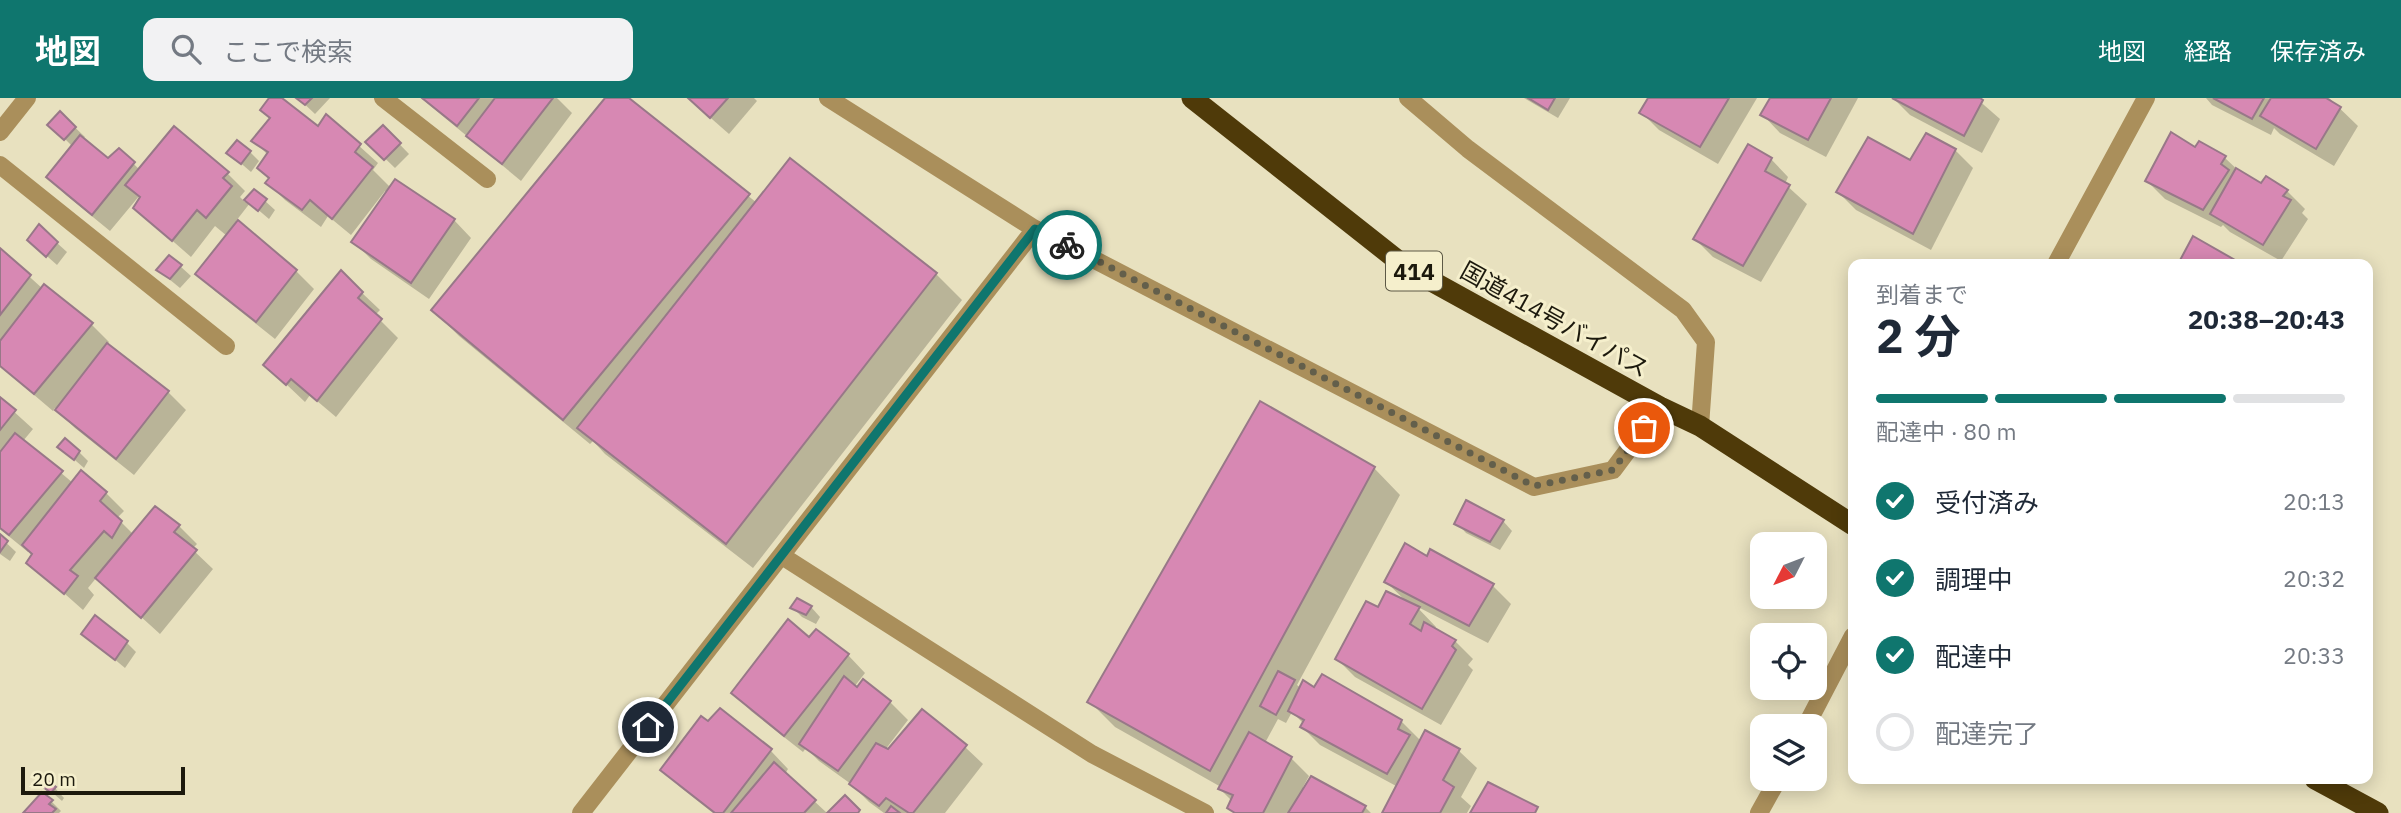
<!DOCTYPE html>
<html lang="ja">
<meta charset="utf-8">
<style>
body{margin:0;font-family:"IBM Plex Sans","Noto Sans JP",sans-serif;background:#f2f2f3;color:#1f2937;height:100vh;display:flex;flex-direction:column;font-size:26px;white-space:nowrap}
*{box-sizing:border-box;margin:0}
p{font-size:23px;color:#747a83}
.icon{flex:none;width:38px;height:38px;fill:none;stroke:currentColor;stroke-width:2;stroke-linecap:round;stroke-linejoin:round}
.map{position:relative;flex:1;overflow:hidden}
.drawer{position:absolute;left:1848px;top:161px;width:525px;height:525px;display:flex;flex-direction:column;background:#fff;border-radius:14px;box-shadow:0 4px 18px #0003}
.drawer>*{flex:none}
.needle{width:46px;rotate:228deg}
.controls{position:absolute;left:1750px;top:434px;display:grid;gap:14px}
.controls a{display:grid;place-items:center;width:77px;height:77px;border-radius:14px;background:#fff;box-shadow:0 4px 18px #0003;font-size:35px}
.scale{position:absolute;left:21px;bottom:18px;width:164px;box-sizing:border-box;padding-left:7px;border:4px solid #1c190d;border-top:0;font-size:19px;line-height:24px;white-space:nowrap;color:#1c190d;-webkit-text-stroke:5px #f5efcc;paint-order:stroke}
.pin{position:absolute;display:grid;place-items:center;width:60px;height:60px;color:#fff;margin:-30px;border:4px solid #fff;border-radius:50%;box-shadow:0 2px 7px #0007}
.courier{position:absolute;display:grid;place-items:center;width:70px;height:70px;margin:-35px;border:5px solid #0f766e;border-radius:50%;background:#fff;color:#222;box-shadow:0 2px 9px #0007}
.head em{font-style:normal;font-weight:700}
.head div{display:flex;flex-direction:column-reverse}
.head{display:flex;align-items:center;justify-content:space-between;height:119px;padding:0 28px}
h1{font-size:46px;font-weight:700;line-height:52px}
.bar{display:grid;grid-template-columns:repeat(4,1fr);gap:10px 7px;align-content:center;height:84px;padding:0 28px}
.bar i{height:9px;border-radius:5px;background:#e0e1e3}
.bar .current{background:#0f766e}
.bar p{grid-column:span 4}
ol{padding:0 28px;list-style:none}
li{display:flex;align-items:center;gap:21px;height:77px}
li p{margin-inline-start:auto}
li .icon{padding:7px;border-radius:50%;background:#0f766e;color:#fff;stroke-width:4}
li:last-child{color:#747a83}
li i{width:38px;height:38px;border:4px solid #e0e1e3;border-radius:50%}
header{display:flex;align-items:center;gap:42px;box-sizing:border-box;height:98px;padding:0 35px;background:#0f766e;color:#fff}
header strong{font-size:33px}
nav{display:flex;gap:38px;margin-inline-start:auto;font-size:24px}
.search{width:490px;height:63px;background:#f2f2f3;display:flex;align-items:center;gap:18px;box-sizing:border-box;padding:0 24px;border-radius:14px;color:#747a83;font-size:26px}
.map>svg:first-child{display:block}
.shadow{fill:#0003}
.building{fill:#d788b3;stroke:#987888;stroke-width:2}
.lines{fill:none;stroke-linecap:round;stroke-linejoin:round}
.minor{stroke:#aa8f5b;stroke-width:18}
.highway{stroke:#4f3a09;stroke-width:21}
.done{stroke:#635f4b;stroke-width:7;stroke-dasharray:0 12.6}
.route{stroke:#0f766e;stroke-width:9}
.labels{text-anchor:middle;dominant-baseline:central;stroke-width:6;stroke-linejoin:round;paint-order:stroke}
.shield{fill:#f5efcc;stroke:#5d5946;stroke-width:2}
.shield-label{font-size:23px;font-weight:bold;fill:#1c190d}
.street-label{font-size:24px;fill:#1c190d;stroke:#f5efcc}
</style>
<header>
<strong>地図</strong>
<div class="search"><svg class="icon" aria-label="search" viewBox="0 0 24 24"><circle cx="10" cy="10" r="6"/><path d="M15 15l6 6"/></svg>ここで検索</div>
<nav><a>地図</a><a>経路</a><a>保存済み</a></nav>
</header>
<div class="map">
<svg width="2401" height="715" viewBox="0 0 2401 715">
<rect width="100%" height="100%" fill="#e8e1bf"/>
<!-- shadow -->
<g class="shadow">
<path d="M272,0H279L318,30L326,18L378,65L373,72L391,90L454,122L471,140L429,201L371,161L354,144L388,95L385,93L351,137L328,118L321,129L285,102L267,84L270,81L268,57L254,43L271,21Z"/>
<path d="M298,0H330L315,16Z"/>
<path d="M421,0H557L572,15L521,83Z"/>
<path d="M607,0H627L757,105L936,176L962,202L753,470L605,356L593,343L590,346L459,238L433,212Z"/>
<path d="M688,0H754L757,3L729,36Z"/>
<path d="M1524,0H1570L1558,20Z"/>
<path d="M1650,0H1757L1718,66L1659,32L1641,14Z"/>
<path d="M1772,0H1858L1826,59L1780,35L1763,17Z"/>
<path d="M1893,0H1976L2000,21L1982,55L1910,17Z"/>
<path d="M2206,0H2329L2358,28L2334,68L2280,36L2274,30L2271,37L2212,7Z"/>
<path d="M60,15L85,39L83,41L109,63L119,52L140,72L227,75L245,93L240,99L245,104L254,93L275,112L269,121L250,105L236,123L296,173L314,191L275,241L215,193L198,175L227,138L215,128L191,159L135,110L143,99L140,97L110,133L66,97L48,79L73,49L50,26Z"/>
<path d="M383,29L409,56L395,70L368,44Z"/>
<path d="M2199,45L2225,60L2241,75L2262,87L2266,80L2287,93L2305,111L2302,115L2308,121L2281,163L2230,134L2223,127L2221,129L2165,101L2147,83L2195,52Z"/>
<path d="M1955,52L1973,70L1931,152L1856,112L1838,94L1910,64Z"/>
<path d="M250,54L259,63L251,74L229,55Z"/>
<path d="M1771,61L1788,79L1785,86L1807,106L1761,184L1713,159L1695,141Z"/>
<path d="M57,145L67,154L57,167L39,151Z"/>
<path d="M0,152L43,191L45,189L92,227L109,244L107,247L168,294L186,312L134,377L75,330L55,310L53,313L0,268Z"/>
<path d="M170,159L191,178L180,190L158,172Z"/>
<path d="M341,175L380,212L375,217L398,240L336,319L310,297L305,304L266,267Z"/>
<path d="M0,301L33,331L23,343L73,385L106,395L124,413L117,420L134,437L179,428L197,446L192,451L213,471L160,536L97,479L88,490L94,497L83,512L29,464L33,456L29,452L28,454L0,431Z"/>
<path d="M1260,305L1374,370L1400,397L1297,587L1301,590L1401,623L1421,643L1425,634L1459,653L1477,670L1461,699L1471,708L1467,715H1384L1398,689L1320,647L1302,629L1304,626L1292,614L1286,625L1278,621L1265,645L1291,660L1309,678L1303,689L1365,709L1371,715H1234L1229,710L1232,703L1220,691L1221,689L1115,629L1089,603Z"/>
<path d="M60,349L79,354L88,363L84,370Z"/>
<path d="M1503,423L1512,433L1500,452L1466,435L1457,425Z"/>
<path d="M0,439L16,454L10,463L0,456Z"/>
<path d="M1430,454L1493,488L1511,506L1488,545L1416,508L1436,529L1434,532L1455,543L1473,561L1468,567L1473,572L1441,627L1355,579L1337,561L1378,511L1408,505L1386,484L1428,460Z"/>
<path d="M811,509L820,519L816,526L802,519L793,510Z"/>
<path d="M83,535L127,545L136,554L125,570Z"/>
<path d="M810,542L848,557L865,575L854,589L890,604L908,622L885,652L965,649L983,666L945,715H884L869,704L851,686L819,663L806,650L803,654L751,613L734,595Z"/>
<path d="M720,613L771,653L788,671L785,676L827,715H713L680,689L662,671Z"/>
<path d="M45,688L55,690L64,700L62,703Z"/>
<path d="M42,696L52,704L61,713L59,715H26Z"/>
</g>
<!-- building -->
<g class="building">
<path d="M269,0H282L318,28L326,16L361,46L355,54L373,69L332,121L310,102L302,112L265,85L269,80L257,70L268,54L251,43L270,20L260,12Z"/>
<path d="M296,0H312L305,7Z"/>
<path d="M422,0H479L457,28Z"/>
<path d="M495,0H553L502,66L466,38Z"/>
<path d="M605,0H629L750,96L563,322L431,212Z"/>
<path d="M688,0H728L710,20Z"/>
<path d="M1528,0H1555L1548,12Z"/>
<path d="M1648,0H1729L1700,49L1639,15Z"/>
<path d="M1770,0H1831L1808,42L1760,17Z"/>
<path d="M1892,0H1980L1983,2L1964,38Z"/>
<path d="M2213,0H2264L2252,21Z"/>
<path d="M2271,0H2326L2341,9L2316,51L2260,18Z"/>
<path d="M60,13L76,29L64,42L47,27Z"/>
<path d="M383,27L401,45L384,62L365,44Z"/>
<path d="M174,28L229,74L223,80L232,88L206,120L197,112L172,143L133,110L140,99L125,87Z"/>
<path d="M2171,34L2195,49L2199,43L2226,58L2221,66L2229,72L2203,112L2145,83Z"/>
<path d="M1926,35L1956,51L1913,136L1836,94L1868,39L1910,62Z"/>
<path d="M80,37L108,60L119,50L135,64L92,117L46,79Z"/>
<path d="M237,42L251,53L241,66L226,55Z"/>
<path d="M1748,46L1772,60L1765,73L1790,87L1743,168L1693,141Z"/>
<path d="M790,60L937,175L726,446L577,330Z"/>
<path d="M2236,70L2261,85L2266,78L2288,92L2283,98L2291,102L2263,147L2210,116Z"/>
<path d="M395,81L455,121L411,185L351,144Z"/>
<path d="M254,91L267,101L258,113L244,102Z"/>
<path d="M238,122L297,172L256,224L195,176Z"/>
<path d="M39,126L58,144L46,159L27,142Z"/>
<path d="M2193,138L2242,166H2178Z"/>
<path d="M0,150L31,177L0,217Z"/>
<path d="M169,157L182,167L170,181L156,172Z"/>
<path d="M341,172L363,194L358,200L382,221L317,303L291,281L286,287L263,267Z"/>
<path d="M44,186L93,225L34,296L0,268V243Z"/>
<path d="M107,245L169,293L116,361L55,312Z"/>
<path d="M0,299L16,312L0,332Z"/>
<path d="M1260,303L1375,369L1210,673L1087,604Z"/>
<path d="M15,335L63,373L9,437L0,430V354Z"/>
<path d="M65,340L80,353L74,362L57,349Z"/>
<path d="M81,372L107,394L100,403L122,423L112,440L104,433L70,472L78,478L64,496L26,465L32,456L22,447Z"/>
<path d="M1466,402L1504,422L1490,444L1454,426Z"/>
<path d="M155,408L180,427L174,434L197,452L141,520L95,480Z"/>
<path d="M0,436L8,443L0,454Z"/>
<path d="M1405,445L1427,458L1430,451L1494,486L1469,528L1384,484Z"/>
<path d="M1386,493L1420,509L1410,526L1421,533L1424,524L1456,542L1452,548L1456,552L1422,611L1335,561L1366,503L1378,509Z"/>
<path d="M797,500L812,508L806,517L790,510Z"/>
<path d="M95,517L128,543L115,562L81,536Z"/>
<path d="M788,521L809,539L816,531L849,556L784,638L731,595Z"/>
<path d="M1278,573L1295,582L1276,617L1260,608Z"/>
<path d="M1322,576L1402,622L1398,631L1410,637L1387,676L1300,629L1304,622L1288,613L1303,582L1314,589Z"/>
<path d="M844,578L857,589L863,581L891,603L838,673L799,646Z"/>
<path d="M720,610L772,651L723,715H715L660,672L701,618L708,623Z"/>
<path d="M922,611L967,647L913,715H909L886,700L879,708L849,686L876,645L888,651Z"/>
<path d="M1425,632L1460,651L1443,682L1454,689L1440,715H1382Z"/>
<path d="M1249,634L1292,659L1263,715H1235L1227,710L1233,697L1218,691Z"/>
<path d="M774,664L816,702L804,715H731Z"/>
<path d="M1311,678L1366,708L1362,715H1288Z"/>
<path d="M47,682L56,689L51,695L42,688Z"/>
<path d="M1488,684L1538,709L1535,715H1470Z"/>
<path d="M42,694L53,702L49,706L56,711L52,715H23Z"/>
<path d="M845,697L860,712L858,715H827Z"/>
<path d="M891,708L900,715H886Z"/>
</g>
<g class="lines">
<!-- minor -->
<g class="minor">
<path d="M383,0L487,81"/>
<path d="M828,0L1035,131L1534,389L1613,372L1660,309"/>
<path d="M1408,0L1468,51L1683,212L1706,244L1700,328"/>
<path d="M0,34L27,0"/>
<path d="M0,67L226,248"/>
<path d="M2056,166L2146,0"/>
<path d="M782,458L1092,656L1205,715"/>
<path d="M1806,628L1853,538"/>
<path d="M581,715L1035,131"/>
<path d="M1759,715L1778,681"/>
</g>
<!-- highway -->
<g class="highway">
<path d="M1192,0L1406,169L1660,309L1700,328L1853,427"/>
<path d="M2315,681L2378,715"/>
</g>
</g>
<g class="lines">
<!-- done -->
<path class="done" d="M1067,147L1534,388L1613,372L1644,330"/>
<!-- route -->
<path class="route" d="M648,629L1035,131L1067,147"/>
</g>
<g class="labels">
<!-- shield labels -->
<rect class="shield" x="1386" y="153.5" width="56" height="39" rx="5"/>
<g class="shield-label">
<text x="1414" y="173">414</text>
</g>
<!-- street labels -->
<g class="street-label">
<text transform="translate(1555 221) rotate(29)">国道414号バイパス</text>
</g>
</g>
</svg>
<div class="controls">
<a><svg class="needle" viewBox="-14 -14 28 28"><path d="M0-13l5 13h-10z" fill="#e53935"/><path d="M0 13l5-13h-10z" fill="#747a83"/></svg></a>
<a><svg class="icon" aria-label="locate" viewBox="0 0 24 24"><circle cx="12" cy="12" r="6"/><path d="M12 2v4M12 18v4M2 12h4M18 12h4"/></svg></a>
<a><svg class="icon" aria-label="layers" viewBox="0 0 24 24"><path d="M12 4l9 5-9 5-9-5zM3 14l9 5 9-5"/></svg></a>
</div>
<div class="scale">20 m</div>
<div class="pin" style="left:1644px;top:330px;background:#ea580c"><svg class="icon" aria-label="bag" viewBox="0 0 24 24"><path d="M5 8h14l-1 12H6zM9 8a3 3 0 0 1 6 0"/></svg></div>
<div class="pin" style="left:648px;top:629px;background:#1f2937"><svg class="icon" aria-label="home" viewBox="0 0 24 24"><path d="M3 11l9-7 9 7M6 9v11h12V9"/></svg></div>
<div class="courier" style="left:1067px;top:147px"><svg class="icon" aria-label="bike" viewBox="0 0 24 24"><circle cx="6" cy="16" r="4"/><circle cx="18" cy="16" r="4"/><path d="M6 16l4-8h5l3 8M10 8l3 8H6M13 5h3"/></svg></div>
<section class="drawer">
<div class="head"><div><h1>2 分</h1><p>到着まで</p></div><em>20:38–20:43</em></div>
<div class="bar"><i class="current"></i><i class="current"></i><i class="current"></i><i></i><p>配達中 · 80 m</p></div>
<ol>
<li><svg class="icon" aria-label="check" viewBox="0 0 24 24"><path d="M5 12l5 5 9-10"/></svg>受付済み<p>20:13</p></li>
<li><svg class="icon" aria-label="check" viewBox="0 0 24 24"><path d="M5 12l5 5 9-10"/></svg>調理中<p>20:32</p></li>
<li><svg class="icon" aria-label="check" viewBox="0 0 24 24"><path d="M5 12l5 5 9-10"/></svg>配達中<p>20:33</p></li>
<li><i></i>配達完了</li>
</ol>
</section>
</div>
